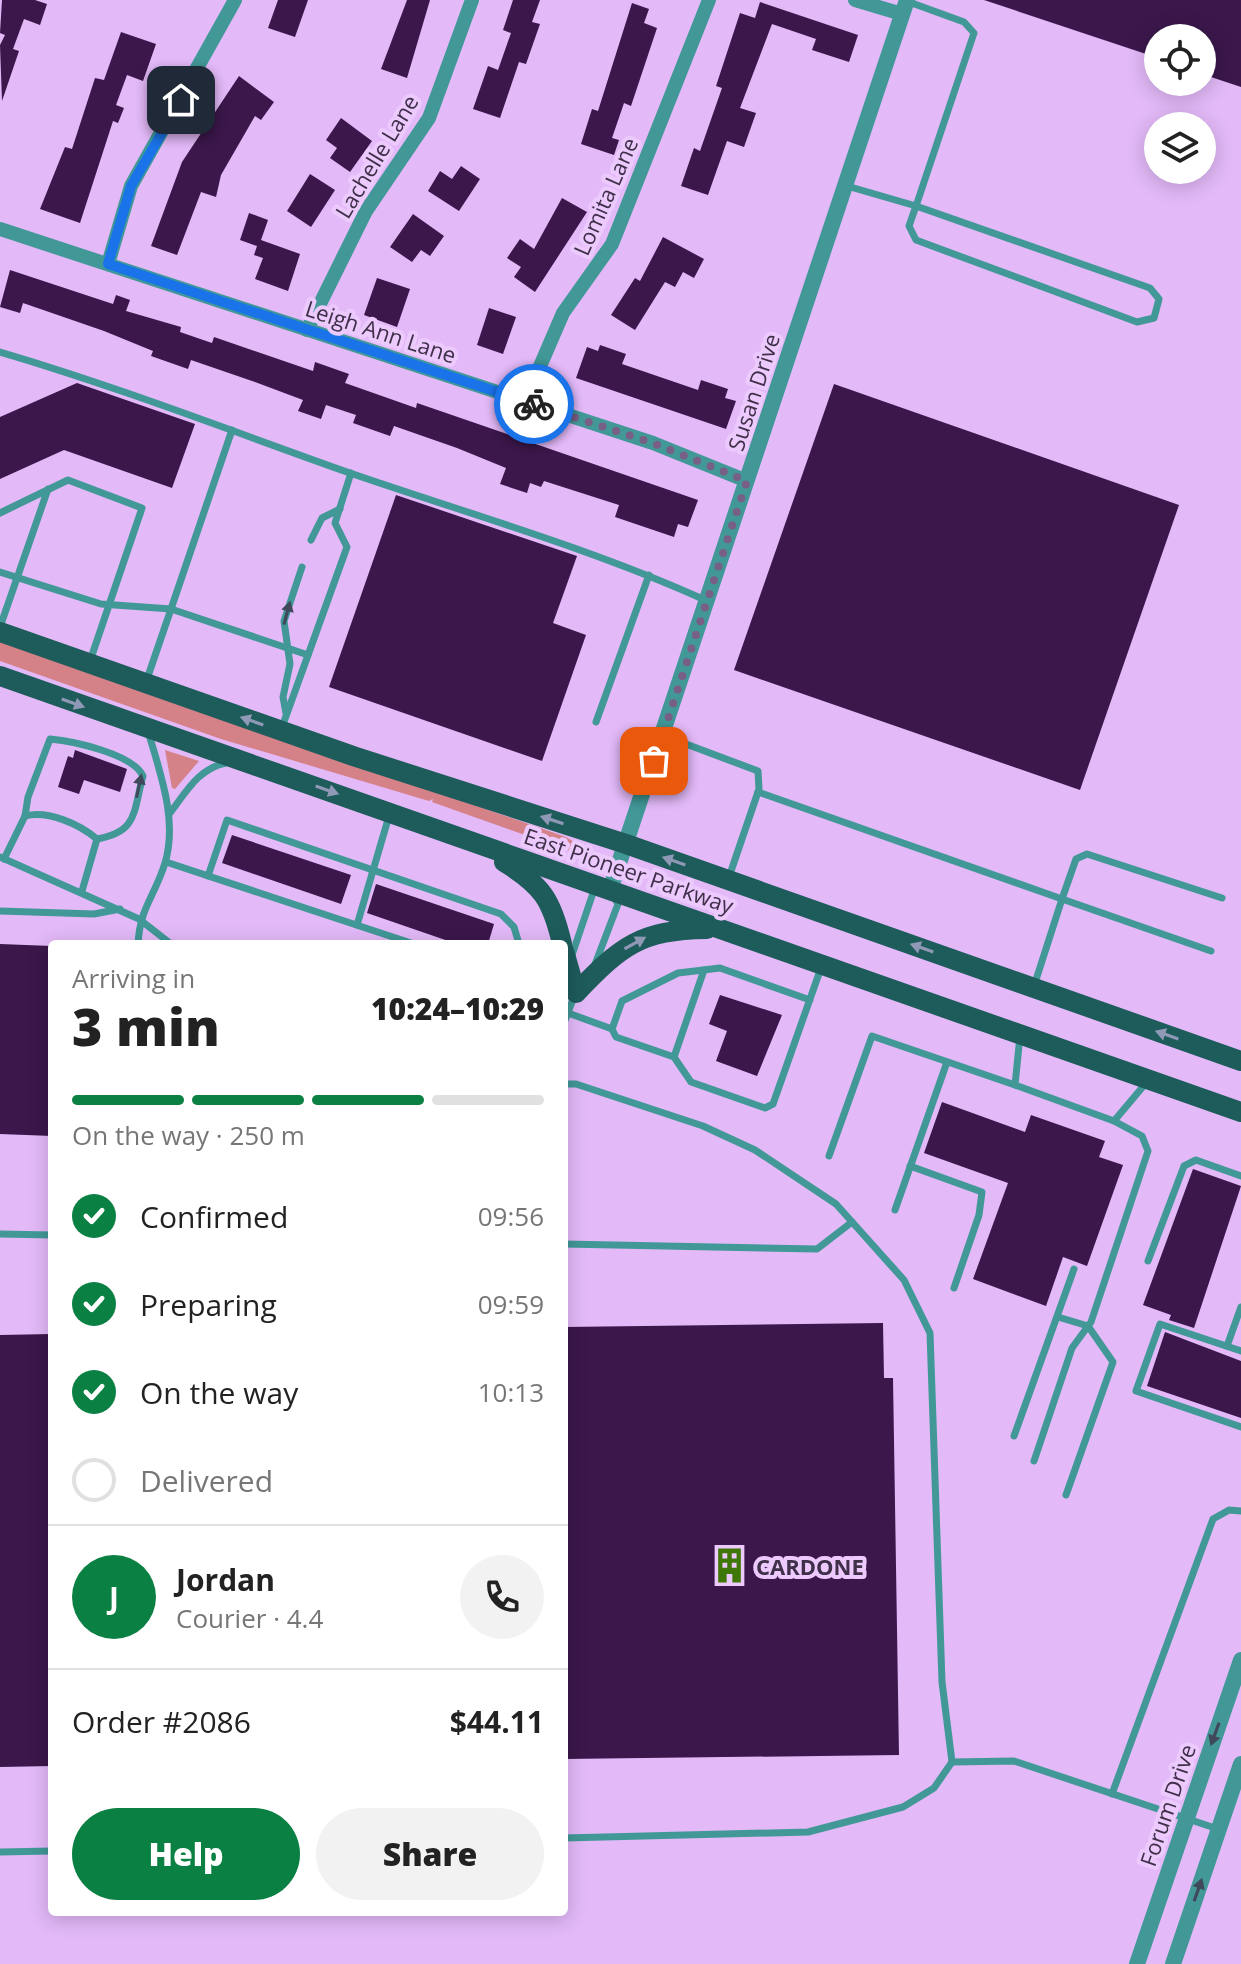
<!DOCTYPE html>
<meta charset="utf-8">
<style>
body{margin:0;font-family:"Open Sans",sans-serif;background:#f2f2f2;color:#222;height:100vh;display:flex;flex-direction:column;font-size:30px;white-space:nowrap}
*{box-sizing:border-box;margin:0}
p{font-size:26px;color:#767676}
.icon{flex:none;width:44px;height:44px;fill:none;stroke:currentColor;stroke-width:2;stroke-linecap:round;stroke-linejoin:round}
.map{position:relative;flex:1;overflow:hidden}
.details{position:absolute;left:48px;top:940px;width:520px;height:976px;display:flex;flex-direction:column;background:#fff;border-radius:8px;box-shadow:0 4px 20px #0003}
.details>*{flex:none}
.controls{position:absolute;left:1144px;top:24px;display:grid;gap:16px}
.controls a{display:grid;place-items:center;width:72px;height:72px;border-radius:50%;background:#fff;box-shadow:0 4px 20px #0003;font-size:40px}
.pin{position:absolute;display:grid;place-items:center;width:68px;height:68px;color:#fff;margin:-34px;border-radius:16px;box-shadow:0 4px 12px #0006}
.courier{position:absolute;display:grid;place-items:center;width:80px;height:80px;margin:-40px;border:6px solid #1a73e8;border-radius:50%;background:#fff;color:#222;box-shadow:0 2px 10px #0007}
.overview em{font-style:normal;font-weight:800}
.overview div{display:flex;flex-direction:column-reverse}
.overview{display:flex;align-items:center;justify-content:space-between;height:136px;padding:0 24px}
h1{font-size:52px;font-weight:800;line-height:60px}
.bar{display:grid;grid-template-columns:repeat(4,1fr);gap:12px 8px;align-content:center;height:96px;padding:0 24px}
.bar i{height:10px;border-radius:6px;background:#e0e0e0}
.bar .selected{background:#0b8043}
.bar p{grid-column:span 4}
.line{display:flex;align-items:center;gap:20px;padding:0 24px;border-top:2px solid #e0e0e0}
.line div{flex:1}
.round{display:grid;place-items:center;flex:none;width:84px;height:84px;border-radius:42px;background:#f2f2f2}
ol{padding:0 24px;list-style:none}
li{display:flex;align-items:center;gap:24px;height:88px}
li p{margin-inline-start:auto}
li .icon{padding:8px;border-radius:50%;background:#0b8043;color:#fff;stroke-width:4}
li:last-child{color:#767676}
li i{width:44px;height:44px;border:4px solid #e0e0e0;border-radius:50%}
.action{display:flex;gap:16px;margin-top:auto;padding:16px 24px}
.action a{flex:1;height:92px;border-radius:48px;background:#0b8043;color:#fff;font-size:32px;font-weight:800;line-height:92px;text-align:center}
.action a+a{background:#f2f2f2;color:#222}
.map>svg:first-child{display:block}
.green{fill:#d58188}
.building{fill:#3b174b}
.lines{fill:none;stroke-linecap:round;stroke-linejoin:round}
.service{stroke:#419897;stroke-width:7}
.minor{stroke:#419897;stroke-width:14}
.tertiary{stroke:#419897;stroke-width:16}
.primary{stroke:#1d5c5b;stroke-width:20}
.oneway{fill:#40495c}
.oneway2{fill:#8f98b4}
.done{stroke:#785f86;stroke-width:8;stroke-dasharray:0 14.4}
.route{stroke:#1a73e8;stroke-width:10}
.labels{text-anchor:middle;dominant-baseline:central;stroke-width:8;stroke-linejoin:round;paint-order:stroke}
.street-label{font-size:22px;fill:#3f2f48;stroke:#eccafd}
.poi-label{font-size:22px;font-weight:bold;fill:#3f2f48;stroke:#eccafd;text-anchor:start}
</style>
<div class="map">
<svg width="1241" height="1964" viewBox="0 0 1241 1964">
<rect width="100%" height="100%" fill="#e3b9f8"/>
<!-- green -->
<g class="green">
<path d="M0,640L566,837L588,851H570L432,802L433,799L429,801L221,739L0,661Z"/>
<path d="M165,750L199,761L175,789L172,788Z"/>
</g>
<!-- building -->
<g class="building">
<path d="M2,0H35L47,4L40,25L24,19L13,49L19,51L2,101L0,45L5,35L0,33Z"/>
<path d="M278,0H308L295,37L268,28Z"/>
<path d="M407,0H430L407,78L381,69Z"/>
<path d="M513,0H540L532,22L540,24L526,64L519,62L500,118L473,109L488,66L498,70L511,33L503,30Z"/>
<path d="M984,0H1241V87L1202,74V38H1158V58Z"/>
<path d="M760,2L858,35L849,62L812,50L816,39L772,24L740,108L756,113L744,147L727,141L708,195L681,186L694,148L700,151L722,88L716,86L740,13L755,18Z"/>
<path d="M632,3L649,9L644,23L657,28L631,106L624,103L612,138L619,140L614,155L581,144L592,109L598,111Z"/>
<path d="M121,32L156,44L143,81L127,75L116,105L124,108L118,123L113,121L80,223L40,209L65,147L72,149L95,78L104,80Z"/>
<path d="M239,76L274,102L261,120L255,116L221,175L216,197L201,192L177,255L151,246L182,162Z"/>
<path d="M341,118L372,141L350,172L330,158L337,148L326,140Z"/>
<path d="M461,166L480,179L459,211L428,191L440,171L452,179Z"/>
<path d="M310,174L335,190L311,227L287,211Z"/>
<path d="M562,198L587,212L535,292L514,277L521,267L507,258L520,239L534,249Z"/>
<path d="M249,213L268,220L261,240L300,254L288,291L255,279L263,258L254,255L257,246L240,240Z"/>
<path d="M413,214L444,236L430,256L421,250L412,262L390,247Z"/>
<path d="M663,237L704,259L694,278L683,272L675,287L665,282L635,330L611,315L635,278L640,281Z"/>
<path d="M10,270L113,304L116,295L130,300L126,311L181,327L180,332L212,343L214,337L313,371L315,362L349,374L345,383L416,408L417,403L698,500L688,527L678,524L674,537L615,517L619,505L544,481L541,487L530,483L527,493L500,484L506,468L457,448L394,426L390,436L353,423L356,415L326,405L321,419L298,411L303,400L255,382L191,360L188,369L151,356L153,351L104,331L23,303L20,313L0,307Z"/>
<path d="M377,278L410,289L397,327L364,315Z"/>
<path d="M489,308L516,317L503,354L477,345Z"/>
<path d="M600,345L626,354L622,364L698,390L701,380L728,389L725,398L736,401L726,429L576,378L587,347L598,351Z"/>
<path d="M77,383L195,424L172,488L64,450L0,479V417Z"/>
<path d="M834,384L1179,505L1080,790L734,670Z"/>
<path d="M396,495L577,556L553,623L586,635L542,761L329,687Z"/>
<path d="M75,750L127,769L120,792L84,780L79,794L58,787L68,756L73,758Z"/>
<path d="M232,835L351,875L341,904L222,863Z"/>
<path d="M376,884L494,924L488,944H457L367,913Z"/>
<path d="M0,944L52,946V1136L0,1134Z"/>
<path d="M720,995L782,1015L757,1076L716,1061L727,1031L709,1024Z"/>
<path d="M942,1102L1025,1132L1031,1115L1105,1141L1099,1157L1123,1165L1087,1266L1063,1257L1046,1306L973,1279L1008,1183L924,1153Z"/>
<path d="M1193,1169L1241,1186L1194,1328L1169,1320L1171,1315L1143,1305Z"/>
<path d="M883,1323L884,1378H893L899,1755L564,1759V1327Z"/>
<path d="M1165,1332L1241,1361V1418L1147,1386Z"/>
<path d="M52,1334V1766L0,1767V1335Z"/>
</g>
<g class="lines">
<!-- service -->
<g class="service">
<path d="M847,186L916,206L974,33L964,22L909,2"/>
<path d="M916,206L1150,288L1159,299L1154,318L1137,322L916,240L909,226Z"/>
<path d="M0,352C119,387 234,432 350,473C469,514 590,548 705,600"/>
<path d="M0,513L68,480L142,508L90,661"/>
<path d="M311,540L322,518L340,509"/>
<path d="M0,572L101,604L171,609L232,430"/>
<path d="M0,627L48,489"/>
<path d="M146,682L171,609L308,655"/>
<path d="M286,713L283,697L290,664L284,621L302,567"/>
<path d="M596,722L649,575"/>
<path d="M281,730L347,547L335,523L351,473"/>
<path d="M662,735L758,771L759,789L729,877"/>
<path d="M758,792L1062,899L1034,986"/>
<path d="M170,813C186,792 199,768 226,763"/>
<path d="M25,816L28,797L50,739C73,741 133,754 143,776C133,812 138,832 97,839"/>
<path d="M0,857L139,919L171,944"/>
<path d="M4,859L25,816C48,810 79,824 97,839L82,891"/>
<path d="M166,862L414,944"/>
<path d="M208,876L227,820L501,914L514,927L519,944"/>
<path d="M0,911L94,914L120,909"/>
<path d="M357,925L389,816"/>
<path d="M138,944C140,907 155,896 165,863C178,820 160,773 148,731"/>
<path d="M1211,951L1062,899L1076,859L1087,854L1222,898"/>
<path d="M572,955L593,893L598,892"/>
<path d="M594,967L618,904L614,897"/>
<path d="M810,1000L720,968L678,973L622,1001L612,1029L616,1037L674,1057L691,1082L765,1108L773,1104L822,965"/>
<path d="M568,1013L612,1029"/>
<path d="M564,1023L575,994"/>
<path d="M1020,1036L1015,1085L1114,1121L1146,1083"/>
<path d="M674,1057L704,970"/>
<path d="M564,1084H576L703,1126L755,1150L836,1204L904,1280L930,1333L942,1682L952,1762L934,1788L903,1807L808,1832L564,1838"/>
<path d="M829,1156L872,1036L1015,1085"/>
<path d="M910,1166L982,1192L979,1215L954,1288"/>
<path d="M895,1210L947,1062"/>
<path d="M0,1234L52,1235"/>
<path d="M564,1244L817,1249L852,1222"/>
<path d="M1148,1261L1184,1166L1196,1160L1241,1176"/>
<path d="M1058,1317L1088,1326L1113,1362L1066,1495"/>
<path d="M1227,1346L1241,1307"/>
<path d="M1241,1351L1160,1324L1136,1391L1241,1427"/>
<path d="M1014,1436L1074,1269"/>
<path d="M1034,1461L1072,1348L1091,1322L1148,1151L1142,1136L1114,1121"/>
<path d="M952,1762L1014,1761L1218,1829"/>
<path d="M1112,1794L1213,1519L1229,1510L1241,1511"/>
<path d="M0,1852L52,1851"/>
</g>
<!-- minor -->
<g class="minor">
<path d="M855,0L902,14"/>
<path d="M0,229L653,443L747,481"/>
<path d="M108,264L131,186L235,0"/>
<path d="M307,330L366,211L429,118L472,0"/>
<path d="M525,401L563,313L612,244L709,0"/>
</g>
<!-- tertiary -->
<g class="tertiary">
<path d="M610,890L907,0"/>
<path d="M1137,1964L1241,1660"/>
<path d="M1173,1964L1241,1764"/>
</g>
<!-- primary -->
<g class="primary">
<path d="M0,632L353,756L626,844L1241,1061"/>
<path d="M0,676L1241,1112"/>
<path d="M504,862C542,885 552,900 562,944"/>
<path d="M564,951L576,993C621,946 640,930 707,929"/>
</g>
</g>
<!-- one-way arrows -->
<defs><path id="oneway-solid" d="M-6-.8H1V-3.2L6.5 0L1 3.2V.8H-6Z" transform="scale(2)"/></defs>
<g class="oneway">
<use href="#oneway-solid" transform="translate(287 613) rotate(-75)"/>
<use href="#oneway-solid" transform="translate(139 786) rotate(-78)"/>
<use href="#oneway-solid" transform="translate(1215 1734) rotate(110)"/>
<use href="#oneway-solid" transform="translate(1198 1890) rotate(-71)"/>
</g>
<g class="oneway2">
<use href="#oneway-solid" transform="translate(73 703) rotate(20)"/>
<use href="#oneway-solid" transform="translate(252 721) rotate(-161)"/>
<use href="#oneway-solid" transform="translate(327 790) rotate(19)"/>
<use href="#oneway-solid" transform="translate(552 820) rotate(-162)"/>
<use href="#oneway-solid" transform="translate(674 861) rotate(-161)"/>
<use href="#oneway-solid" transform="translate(635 943) rotate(-29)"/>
<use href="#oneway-solid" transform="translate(922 948) rotate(-161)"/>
<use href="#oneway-solid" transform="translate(1167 1035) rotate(-161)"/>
</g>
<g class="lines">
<!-- done -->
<path class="done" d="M534,404L653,443L747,481L654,761"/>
<!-- route -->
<path class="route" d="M181,100L131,186L108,264L534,404"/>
</g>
<!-- icons -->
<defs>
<symbol id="building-bare" viewBox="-9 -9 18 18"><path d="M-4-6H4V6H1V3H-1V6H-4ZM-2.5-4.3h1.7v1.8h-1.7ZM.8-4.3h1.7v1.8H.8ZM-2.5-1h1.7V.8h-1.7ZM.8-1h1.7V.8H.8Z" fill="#3f7707" stroke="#eccafd" stroke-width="2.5" paint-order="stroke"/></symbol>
</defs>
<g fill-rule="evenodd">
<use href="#building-bare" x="704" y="1540" width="51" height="51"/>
</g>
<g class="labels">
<!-- street labels -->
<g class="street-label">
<text transform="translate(376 156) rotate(-59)">Lachelle Lane</text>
<text transform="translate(605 196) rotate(-66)">Lomita Lane</text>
<text transform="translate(381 331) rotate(18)">Leigh Ann Lane</text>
<text transform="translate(753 392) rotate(-72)">Susan Drive</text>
<text transform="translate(629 870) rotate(19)">East Pioneer Parkway</text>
<text transform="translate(1167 1805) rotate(-71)">Forum Drive</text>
</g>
<!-- poi labels -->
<g class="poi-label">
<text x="756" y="1566">CARDONE</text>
</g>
</g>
</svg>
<div class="controls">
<a><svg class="icon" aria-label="locate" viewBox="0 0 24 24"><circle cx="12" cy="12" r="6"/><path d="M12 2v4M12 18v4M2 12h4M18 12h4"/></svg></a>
<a><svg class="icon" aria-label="layers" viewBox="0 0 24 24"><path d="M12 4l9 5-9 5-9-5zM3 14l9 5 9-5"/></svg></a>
</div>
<div class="pin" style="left:654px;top:761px;background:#ea580c"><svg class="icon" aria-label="bag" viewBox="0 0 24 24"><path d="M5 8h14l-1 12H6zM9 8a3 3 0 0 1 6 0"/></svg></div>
<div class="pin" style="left:181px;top:100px;background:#1f2937"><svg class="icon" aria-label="home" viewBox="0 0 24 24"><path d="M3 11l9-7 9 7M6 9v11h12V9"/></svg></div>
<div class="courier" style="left:534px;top:404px"><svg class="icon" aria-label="bike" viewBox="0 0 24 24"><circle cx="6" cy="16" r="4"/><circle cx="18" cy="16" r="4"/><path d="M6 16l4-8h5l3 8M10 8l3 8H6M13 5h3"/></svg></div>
<section class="details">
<div class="overview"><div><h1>3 min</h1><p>Arriving in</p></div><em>10:24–10:29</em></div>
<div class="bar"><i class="selected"></i><i class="selected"></i><i class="selected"></i><i></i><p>On the way · 250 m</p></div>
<ol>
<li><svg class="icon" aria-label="check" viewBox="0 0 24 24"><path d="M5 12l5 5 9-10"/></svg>Confirmed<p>09:56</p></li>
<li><svg class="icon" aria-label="check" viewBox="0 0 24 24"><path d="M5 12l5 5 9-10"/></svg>Preparing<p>09:59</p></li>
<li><svg class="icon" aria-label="check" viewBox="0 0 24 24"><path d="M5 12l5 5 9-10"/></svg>On the way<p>10:13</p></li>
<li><i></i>Delivered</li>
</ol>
<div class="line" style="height:144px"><b class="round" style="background:#0b8043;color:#fff">J</b><div><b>Jordan</b><p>Courier · 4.4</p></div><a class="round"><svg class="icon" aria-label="phone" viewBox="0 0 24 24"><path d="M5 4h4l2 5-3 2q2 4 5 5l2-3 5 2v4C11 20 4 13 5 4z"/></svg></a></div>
<div class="line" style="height:104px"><div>Order #2086</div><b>$44.11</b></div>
<div class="action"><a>Help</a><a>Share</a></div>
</section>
</div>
